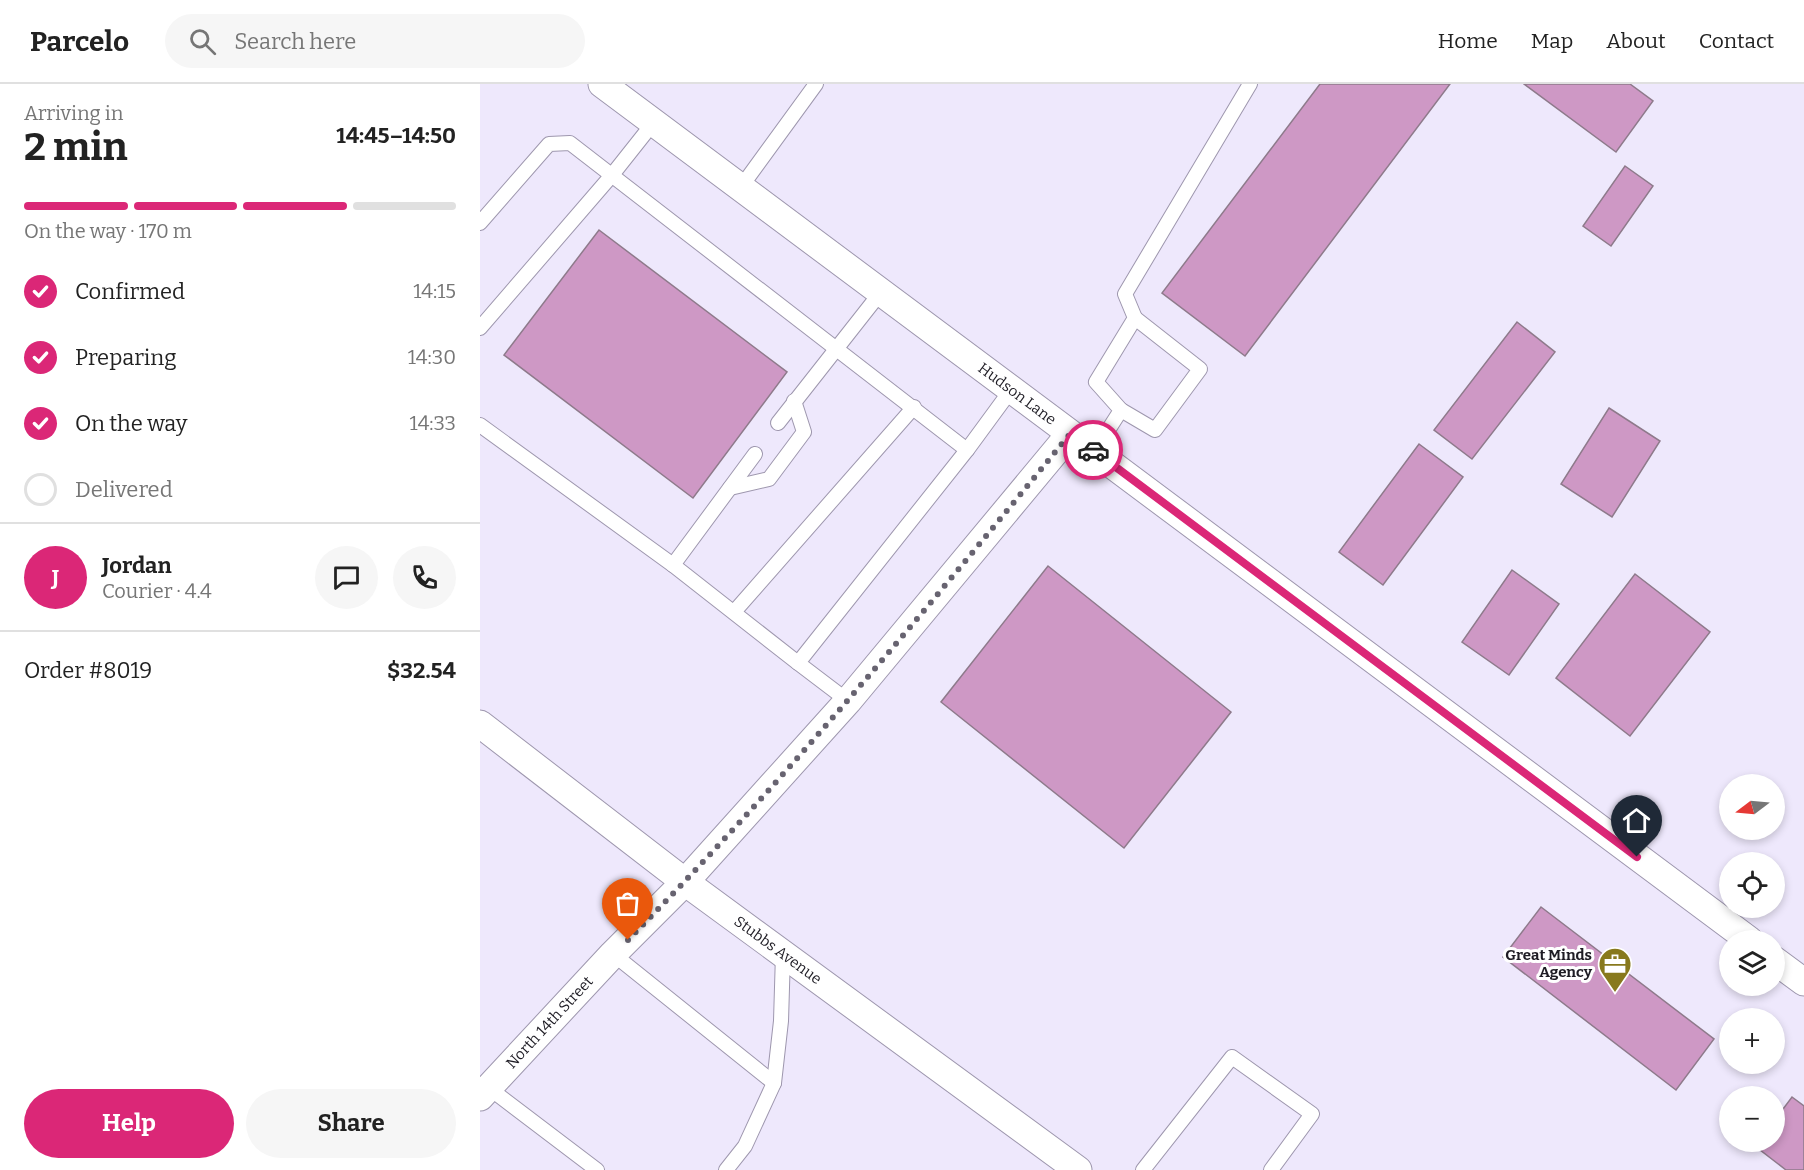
<!DOCTYPE html>
<meta charset="utf-8">
<style>
body{margin:0;font-family:Bitter,serif;background:#f6f6f6;color:#222;height:100vh;display:flex;flex-direction:column;font-size:22px;white-space:nowrap}
*{box-sizing:border-box;margin:0}
p{font-size:20px;color:#767676}
.icon{flex:none;width:33px;height:33px;fill:none;stroke:currentColor;stroke-width:2;stroke-linecap:round;stroke-linejoin:round}
.map{position:relative;flex:1;overflow:hidden}
.drawer{display:flex;flex-direction:column;background:#fff;width:480px}
.drawer>*{flex:none}
.needle{width:39px;rotate:254deg}
.fabs{position:absolute;left:1239px;top:690px;display:grid;gap:12px}
.fabs a{display:grid;place-items:center;width:66px;height:66px;border-radius:50%;background:#fff;box-shadow:0 3px 9px #0003;font-size:30px}
.pin{position:absolute;display:grid;place-items:center;width:51px;height:51px;color:#fff;margin:-62px -26px;border-radius:50% 50% 50% 0;rotate:-45deg;box-shadow:0 0 6px #0007}
.pin .icon{rotate:45deg}
.courier{position:absolute;display:grid;place-items:center;width:60px;height:60px;margin:-30px;border:4px solid #db2777;border-radius:50%;background:#fff;color:#222;box-shadow:0 2px 8px #0007}
.headline em{font-style:normal;font-weight:700}
.headline div{display:flex;flex-direction:column-reverse}
.headline{display:flex;align-items:center;justify-content:space-between;height:102px;padding:0 24px}
h1{font-size:39px;font-weight:700;line-height:45px}
.bar{display:grid;grid-template-columns:repeat(4,1fr);gap:9px 6px;align-content:center;height:72px;padding:0 24px}
.bar i{height:8px;border-radius:4px;background:#e0e0e0}
.bar .selected{background:#db2777}
.bar p{grid-column:span 4}
.line{display:flex;align-items:center;gap:15px;padding:0 24px;border-top:2px solid #e0e0e0}
.line div{flex:1}
.round{display:grid;place-items:center;flex:none;width:63px;height:63px;border-radius:32px;background:#f6f6f6}
ol{padding:0 24px;list-style:none}
li{display:flex;align-items:center;gap:18px;height:66px}
li p{margin-inline-start:auto}
li .icon{padding:6px;border-radius:50%;background:#db2777;color:#fff;stroke-width:4}
li:last-child{color:#767676}
li i{width:33px;height:33px;border:3px solid #e0e0e0;border-radius:50%}
.button{display:flex;gap:12px;margin-top:auto;padding:12px 24px}
.button a{flex:1;height:69px;border-radius:36px;background:#db2777;color:#fff;font-size:24px;font-weight:700;line-height:69px;text-align:center}
.button a+a{background:#f6f6f6;color:#222}
header{display:flex;align-items:center;gap:36px;box-sizing:border-box;height:84px;padding:0 30px;background:#fff;border-bottom:2px solid #e0e0e0}
header strong{font-size:28px}
nav{display:flex;gap:33px;margin-inline-start:auto;font-size:21px}
.search{width:420px;height:54px;background:#f6f6f6;display:flex;align-items:center;gap:15px;box-sizing:border-box;padding:0 21px;border-radius:33px;color:#767676;font-size:22px}
main{display:flex;flex:1;min-height:0}
.map>svg:first-child{display:block}
.building{fill:#ce98c5;stroke:#8e7a8b;stroke-width:1.5}
.lines{fill:none;stroke-linecap:round;stroke-linejoin:round}
.lane-casing{stroke:#9e97ae;stroke-width:16}
.street-casing{stroke:#9e97ae;stroke-width:29}
.lane{stroke:#fff;stroke-width:14}
.street{stroke:#fff;stroke-width:27}
.done{stroke:#676370;stroke-width:6;stroke-dasharray:0 10.8}
.route{stroke:#db2777;stroke-width:8}
.labels{text-anchor:middle;dominant-baseline:central;stroke-width:6;stroke-linejoin:round;paint-order:stroke}
.street-label{font-size:15px;fill:#1e1c24;stroke:#fff}
.poi-label{font-size:15px;font-weight:bold;fill:#1e1c24;stroke:#fff;text-anchor:end}
</style>
<header>
<strong>Parcelo</strong>
<div class="search"><svg class="icon" aria-label="search" viewBox="0 0 24 24"><circle cx="10" cy="10" r="6"/><path d="M15 15l6 6"/></svg>Search here</div>
<nav><a>Home</a><a>Map</a><a>About</a><a>Contact</a></nav>
</header>
<main>
<section class="drawer">
<div class="headline"><div><h1>2 min</h1><p>Arriving in</p></div><em>14:45–14:50</em></div>
<div class="bar"><i class="selected"></i><i class="selected"></i><i class="selected"></i><i></i><p>On the way · 170 m</p></div>
<ol>
<li><svg class="icon" aria-label="check" viewBox="0 0 24 24"><path d="M5 12l5 5 9-10"/></svg>Confirmed<p>14:15</p></li>
<li><svg class="icon" aria-label="check" viewBox="0 0 24 24"><path d="M5 12l5 5 9-10"/></svg>Preparing<p>14:30</p></li>
<li><svg class="icon" aria-label="check" viewBox="0 0 24 24"><path d="M5 12l5 5 9-10"/></svg>On the way<p>14:33</p></li>
<li><i></i>Delivered</li>
</ol>
<div class="line" style="height:108px"><b class="round" style="background:#db2777;color:#fff">J</b><div><b>Jordan</b><p>Courier · 4.4</p></div><a class="round"><svg class="icon" aria-label="chat" viewBox="0 0 24 24"><path d="M4 5h16v11H9l-5 4z"/></svg></a><a class="round"><svg class="icon" aria-label="phone" viewBox="0 0 24 24"><path d="M5 4h4l2 5-3 2q2 4 5 5l2-3 5 2v4C11 20 4 13 5 4z"/></svg></a></div>
<div class="line" style="height:78px"><div>Order #8019</div><b>$32.54</b></div>
<div class="button"><a>Help</a><a>Share</a></div>
</section>
<div class="map">
<svg width="1324" height="1086" viewBox="0 0 1324 1086">
<rect width="100%" height="100%" fill="#eee8fc"/>
<!-- building -->
<g class="building">
<path d="M840,0H970L765,272L682,209Z"/>
<path d="M1044,0H1150L1173,17L1136,68Z"/>
<path d="M1145,82L1173,102L1131,162L1103,142Z"/>
<path d="M119,146L307,288L213,414L24,271Z"/>
<path d="M1037,238L1075,268L992,375L954,346Z"/>
<path d="M1129,324L1180,357L1132,433L1081,400Z"/>
<path d="M939,360L983,393L903,501L859,468Z"/>
<path d="M568,482L751,628L644,764L461,618Z"/>
<path d="M1032,486L1079,520L1029,591L982,558Z"/>
<path d="M1155,490L1230,548L1150,652L1076,594Z"/>
<path d="M1061,823L1234,955L1196,1006L1023,873Z"/>
<path d="M1312,1013L1324,1022V1086H1306L1275,1062L1278,1058H1294V1037Z"/>
</g>
<g class="lines">
<defs>
<g id="lane">
<path d="M261,103L336,0"/>
<path d="M0,139L69,60L90,59L487,366"/>
<path d="M0,244L132,91L174,38"/>
<path d="M641,326L675,346L720,285L655,234"/>
<path d="M298,339L401,208"/>
<path d="M0,341L193,481L318,579"/>
<path d="M614,368L641,326L616,298L655,234L645,210L770,0"/>
<path d="M250,404L289,395L324,348L314,317"/>
<path d="M193,481L275,370"/>
<path d="M254,528L434,323"/>
<path d="M368,617L318,579L487,366L531,306"/>
<path d="M133,870L294,999"/>
<path d="M9,1004L117,1086"/>
<path d="M246,1086L265,1062L294,999L301,937L303,870"/>
<path d="M663,1086L752,973L832,1030L791,1086"/>
</g>
<g id="street">
<path id="s1" d="M122,0L1269,856"/>
<path id="s2" d="M0,640L205,798L598,1086"/>
<path d="M1294,876L1324,898"/>
<path id="s3" d="M0,1013L133,870L205,798L368,617L590,350"/>
</g>
</defs>
<!-- lane casing -->
<use href="#lane" class="lane-casing"/>
<!-- street casing -->
<use href="#street" class="street-casing"/>
<!-- lane -->
<use href="#lane" class="lane"/>
<!-- street -->
<use href="#street" class="street"/>
</g>
<g class="lines">
<!-- done -->
<path class="done" d="M148,856C305,697 448,523 590,350L613,366"/>
<!-- route -->
<path class="route" d="M613,366L1157,773"/>
</g>
<!-- icons -->
<defs>
<symbol id="office-pin" viewBox="-11 -11 22 30"><path d="M0 17L-7.5 6A9.5 9.5 0 1 1 7.5 6Z" fill="#88791d" stroke="#fff"/><path d="M-6-3h4V-5.5h4V-3h4V5H-6ZM-1-4.5V-3h2v-1.5ZM-6 0V1H6V0Z" fill="#fff"/></symbol>
</defs>
<g fill-rule="evenodd">
<use href="#office-pin" x="1116" y="861" width="38" height="52"/>
</g>
<g class="labels">
<!-- street labels -->
<g class="street-label">
<text stroke="none"><textPath href="#s1" startOffset="518">Hudson Lane</textPath></text>
<text stroke="none"><textPath href="#s2" startOffset="374">Stubbs Avenue</textPath></text>
<text stroke="none"><textPath href="#s3" startOffset="102">North 14th Street</textPath></text>
</g>
<!-- poi labels -->
<g class="poi-label">
<text x="1112" y="871">Great Minds<tspan x="1112" dy="17">Agency</tspan></text>
</g>
</g>
</svg>
<div class="fabs">
<a><svg class="needle" viewBox="-14 -14 28 28"><path d="M0-13l5 13h-10z" fill="#e53935"/><path d="M0 13l5-13h-10z" fill="#767676"/></svg></a>
<a><svg class="icon" aria-label="locate" viewBox="0 0 24 24"><circle cx="12" cy="12" r="6"/><path d="M12 2v4M12 18v4M2 12h4M18 12h4"/></svg></a>
<a><svg class="icon" aria-label="layers" viewBox="0 0 24 24"><path d="M12 4l9 5-9 5-9-5zM3 14l9 5 9-5"/></svg></a>
<a>+</a>
<a>−</a>
</div>
<div class="pin" style="left:148px;top:856px;background:#ea580c"><svg class="icon" aria-label="bag" viewBox="0 0 24 24"><path d="M5 8h14l-1 12H6zM9 8a3 3 0 0 1 6 0"/></svg></div>
<div class="pin" style="left:1157px;top:773px;background:#1f2937"><svg class="icon" aria-label="home" viewBox="0 0 24 24"><path d="M3 11l9-7 9 7M6 9v11h12V9"/></svg></div>
<div class="courier" style="left:613px;top:366px"><svg class="icon" aria-label="car" viewBox="0 0 24 24"><path d="M5 17H2v-5l4-1 3-4h7l3 4 3 1v5h-3M9 17h6M6 11h13"/><circle cx="7" cy="17" r="2"/><circle cx="17" cy="17" r="2"/></svg></div>
</div>
</main>
